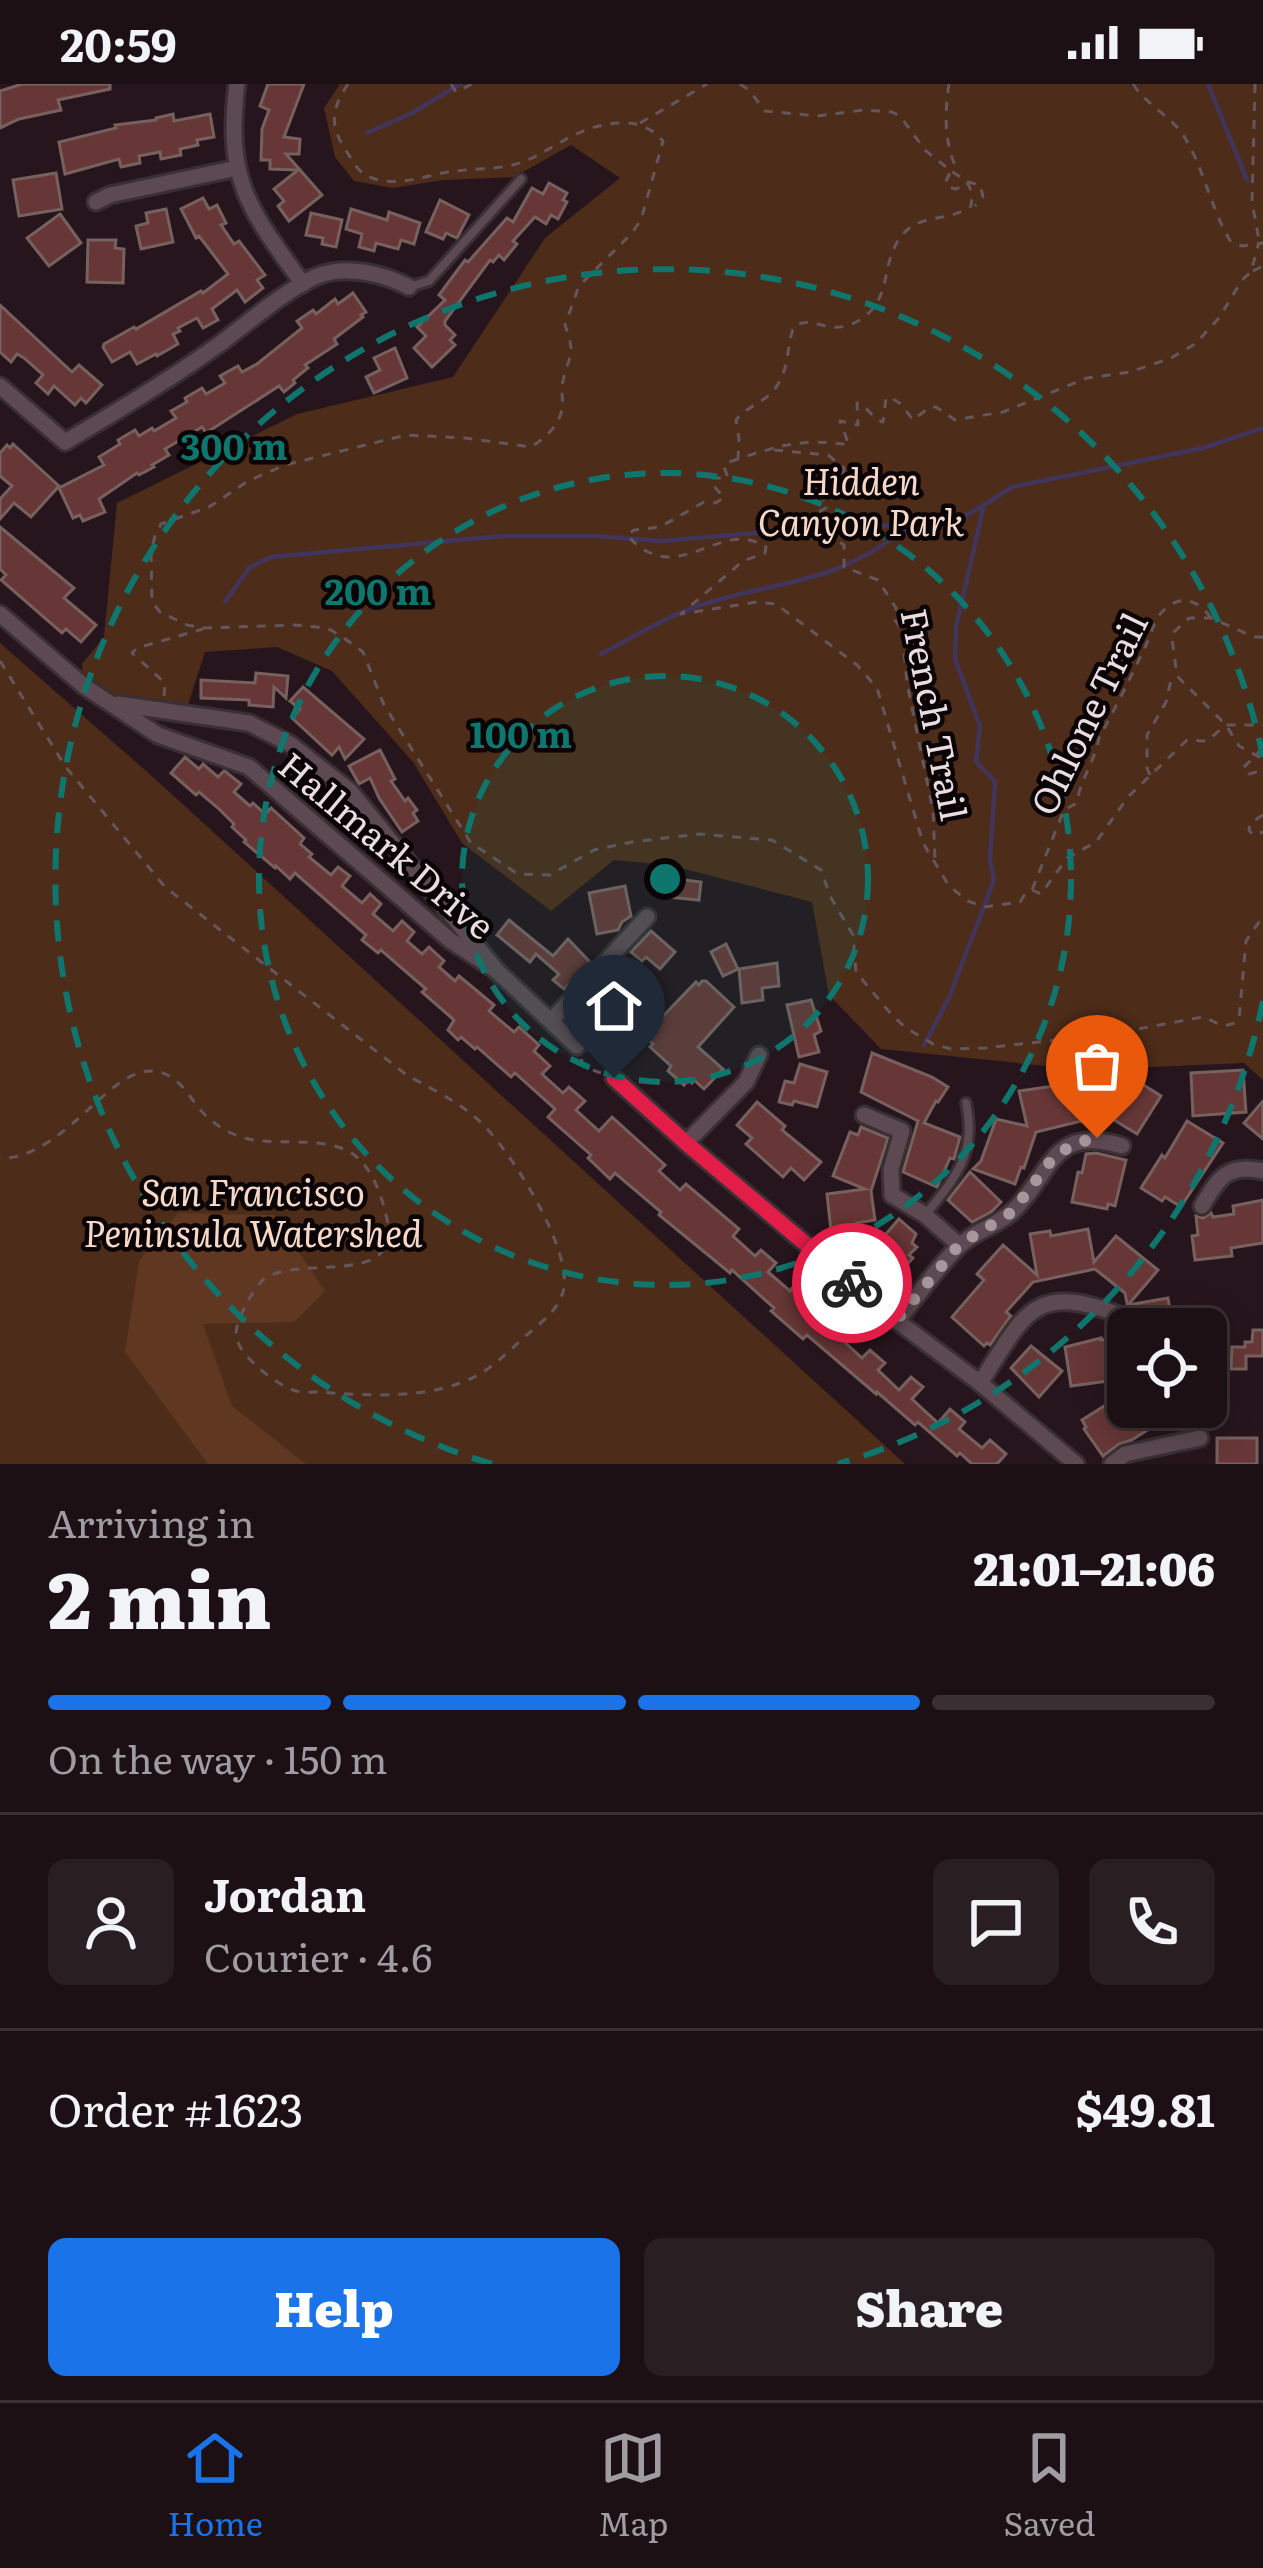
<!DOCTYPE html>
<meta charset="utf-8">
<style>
body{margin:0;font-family:Literata,serif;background:#291e22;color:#f1f3f6;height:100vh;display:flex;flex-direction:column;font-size:45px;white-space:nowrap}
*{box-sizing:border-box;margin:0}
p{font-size:39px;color:#a09da0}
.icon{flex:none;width:66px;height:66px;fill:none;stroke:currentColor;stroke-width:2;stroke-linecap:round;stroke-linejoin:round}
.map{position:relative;height:1380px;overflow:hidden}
.sheet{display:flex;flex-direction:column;background:#1c1015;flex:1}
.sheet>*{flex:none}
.fabs{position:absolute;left:1107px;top:1224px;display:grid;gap:24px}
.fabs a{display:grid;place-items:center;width:120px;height:120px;border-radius:18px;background:#1c1015;box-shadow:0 6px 30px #0003,0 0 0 3px #3a3034;font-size:60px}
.pin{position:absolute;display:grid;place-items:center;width:102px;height:102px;color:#fff;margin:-123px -51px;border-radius:50% 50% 50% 0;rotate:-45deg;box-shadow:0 0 12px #0007}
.pin .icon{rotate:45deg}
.courier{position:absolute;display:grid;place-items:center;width:120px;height:120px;margin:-60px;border:9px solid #e11d48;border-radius:50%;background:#fff;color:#222;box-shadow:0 3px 15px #0007}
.headline em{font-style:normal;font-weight:800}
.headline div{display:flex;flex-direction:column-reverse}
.headline{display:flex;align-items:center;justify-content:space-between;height:204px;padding:0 48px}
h1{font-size:78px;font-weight:800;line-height:90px}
.bar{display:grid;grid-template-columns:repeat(4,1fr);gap:18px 12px;align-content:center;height:144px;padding:0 48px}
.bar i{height:15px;border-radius:9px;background:#3a3034}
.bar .selected{background:#1a73e8}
.bar p{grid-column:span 4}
.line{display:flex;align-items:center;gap:30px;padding:0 48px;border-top:3px solid #3a3034}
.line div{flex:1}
.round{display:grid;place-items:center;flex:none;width:126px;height:126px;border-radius:18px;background:#291e22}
.action{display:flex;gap:24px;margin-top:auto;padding:24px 48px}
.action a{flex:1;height:138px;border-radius:18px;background:#1a73e8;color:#fff;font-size:48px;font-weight:800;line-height:138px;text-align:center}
.action a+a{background:#291e22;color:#f1f3f6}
.status{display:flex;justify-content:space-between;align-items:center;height:84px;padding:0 60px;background:#1c1015;direction:ltr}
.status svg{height:33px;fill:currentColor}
.menu{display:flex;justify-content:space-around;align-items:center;height:168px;border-top:3px solid #3a3034;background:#1c1015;font-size:33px;color:#a09da0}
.menu a{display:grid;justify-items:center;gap:6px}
.menu .selected{color:#1a73e8}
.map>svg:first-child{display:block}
.green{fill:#4d2c19}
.forest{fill:#603720}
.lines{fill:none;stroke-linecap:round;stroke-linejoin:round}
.stream{stroke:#41355c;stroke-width:4.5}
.building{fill:#663736;stroke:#77615f;stroke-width:3}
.lane-casing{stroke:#3a2f33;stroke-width:14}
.street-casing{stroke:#3a2f33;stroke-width:21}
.path{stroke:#65565c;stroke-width:3;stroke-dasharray:9 9;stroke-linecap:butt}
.lane{stroke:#5d4951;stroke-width:8}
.street{stroke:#5d4951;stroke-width:15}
.done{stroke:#a5979c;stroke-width:12;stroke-dasharray:0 21.6}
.route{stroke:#e11d48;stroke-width:15}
.ring{fill:none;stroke:#0f766e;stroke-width:6;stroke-dasharray:21 15}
.labels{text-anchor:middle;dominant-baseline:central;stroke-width:9;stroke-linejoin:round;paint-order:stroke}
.park-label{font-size:36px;font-style:italic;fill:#f6d8c9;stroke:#0a0406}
.street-label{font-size:36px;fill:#e9dde1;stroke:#0a0406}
.centre{fill:#0f766e;stroke:#0a0406;stroke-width:6}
.ring-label{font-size:36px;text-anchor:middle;font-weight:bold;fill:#0f766e;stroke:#0a0406;stroke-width:9;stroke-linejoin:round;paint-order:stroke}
</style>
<div class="status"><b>20:59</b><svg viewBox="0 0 49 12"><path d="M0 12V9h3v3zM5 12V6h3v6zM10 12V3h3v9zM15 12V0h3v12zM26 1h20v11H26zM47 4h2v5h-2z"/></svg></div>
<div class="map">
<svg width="1263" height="1380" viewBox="0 0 1263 1380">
<rect width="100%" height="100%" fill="#26151c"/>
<!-- green -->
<g class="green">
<path d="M340,0H1263V996L1244,979L1085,986L881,965L829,911L812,818L669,781L614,776L551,827L462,759L413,678L332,587L277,563L205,568L185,630L110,619L84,602L82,580L104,553L117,419L297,330L453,293L545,154L620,94L571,61L514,93L443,96L393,104L354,97L335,73L324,24Z"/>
<path d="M0,559L153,693L905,1380H0Z"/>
</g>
<!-- forest -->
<path class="forest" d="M178,1129L274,1131L325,1207L294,1238L203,1240L232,1322L306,1380H208L125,1268L139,1177Z"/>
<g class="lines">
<!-- stream -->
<g class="stream">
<path d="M1208,0L1247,96"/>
<path d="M367,49L412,29L460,0"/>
<path d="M225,518L249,484L271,473L503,452H595L661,457L824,443L913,441L960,435L984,421"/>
<path d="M601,570C637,551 672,529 711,518C749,506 790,501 828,488C858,478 885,460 910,443"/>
<path d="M924,961L949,914L994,796L990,776L995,698L976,677L980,642L955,575L956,543L984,421L1012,403L1203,364L1263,344"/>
</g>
</g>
<!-- building -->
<g class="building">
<path d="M22,0H110V5L58,16L61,26L19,35L0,44V7Z"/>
<path d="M268,0H304L284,53L300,55L299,70H286L322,111L289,137L278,122L284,117L274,105L298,86L270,85V76H261L262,45L269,26L260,22Z"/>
<path d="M173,30L174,37L210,30L214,53L197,56L198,61L180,65L181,71L161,75L160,68L139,72L140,79L121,83L119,75L65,90L59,58L116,44L115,41L156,36V34Z"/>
<path d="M56,89L62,125L19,132L13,96Z"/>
<path d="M549,99L567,109L563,116L567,118L558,135L551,131L546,140L535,133L513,157L517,160L504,176L499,171L493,178L490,176L445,237V241L455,251L450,256L455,261L432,283L414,264L426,252L417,243L445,216L439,211L465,176L468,178L507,134L513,138L532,104L543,110Z"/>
<path d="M203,114L209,125L217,121L226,139L221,141L234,160L239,157L265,191L257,196L263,204L245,218L237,206L212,225L218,236L203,244L197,234L178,244L180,247L173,250L178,260L157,272L156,270L137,280L130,268L112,278L103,263L104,260L134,243L136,245L201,207L203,209L228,190L199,152L196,154L181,125Z"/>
<path d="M440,116L469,131L457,154L446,149L443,155L426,148Z"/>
<path d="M166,125L173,158L141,165L136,142L148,139L146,129Z"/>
<path d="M351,125L387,136L389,128L420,139L414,160L401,156L398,165L376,159L374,167L359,163L362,150L346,145Z"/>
<path d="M311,129L342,136L336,163L322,160L323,154L306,151Z"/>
<path d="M60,130L81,159L49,182L27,154Z"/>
<path d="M88,156H116L115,164L124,165L123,199L87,198Z"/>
<path d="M353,209L366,228L361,231L363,233L334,255L337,260L305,281L308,284L293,296L295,299L284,308L279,302L206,349L202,343L165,365L169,371L152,381L154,383L139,391L137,389L99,415L105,428L83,437L80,431L73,434L59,404L104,381L99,373L120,360L118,356L135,346L139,352L152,344L154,347L176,334L171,327L187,318L185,314L202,304L206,310L225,299L220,292L238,282L242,288L257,280L302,244L297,237L313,226L316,230L335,215L338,220Z"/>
<path d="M0,221L72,288L79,281L102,301L86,319L81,314L75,321L54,302L48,310L36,299L43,291L24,274L17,270L11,278L0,268Z"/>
<path d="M395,264L407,294L374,309L366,293L380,286L374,274Z"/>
<path d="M13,360L59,402L31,433L14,419L0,435V415L12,402L0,392V369L7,361L10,364Z"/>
<path d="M0,443L74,504L64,514L96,541L81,558L66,545L62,549L1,496L6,491L0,485Z"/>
<path d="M256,589L288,592L286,614L274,603L273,623L249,621V616L201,614V596L255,599Z"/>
<path d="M303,603L364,655L345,675L339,663L332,671L292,634L300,625L290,617Z"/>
<path d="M380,666L395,695L391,697L405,717L408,714L417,726L413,729L418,737L402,748L379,714L370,694L359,700L349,682Z"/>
<path d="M185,673L199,685L203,680L218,693L224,687L226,688L241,700L234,708L250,722L253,719L265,730L271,724L304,754L300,760L312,770L309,773L331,791L338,783L350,792L342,802L362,819L370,810L381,820L373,830L393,847L402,837L414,848L407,857L422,870L429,863L444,877L439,883L455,897L459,892L494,921L489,927L514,948L519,943L539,961L534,967L550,982L542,990L563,1009L569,1003L585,1017L576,1026L599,1047L612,1033L665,1081L659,1087L680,1106L686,1100L739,1145L733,1152L755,1172L761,1166L776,1179L768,1188L790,1207L797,1198L846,1241L837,1251L862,1274L870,1266L885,1279L878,1286L899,1306L911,1293L923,1303L912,1315L938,1339L950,1325L965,1338L959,1345L982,1364L990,1356L1006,1370L997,1380H972L960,1369L957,1372L918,1338L915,1341L877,1308L876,1310L807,1251L803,1255L771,1227L774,1224L732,1186L730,1189L659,1131L661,1128L615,1089L610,1095L588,1074L591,1071L548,1033L555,1025L515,989L511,993L477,963L475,965L461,953L458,956L448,946L454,936L422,908L426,905L381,866L378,869L362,856L366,851L295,789L290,795L276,782L275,784L244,758L246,756L232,743L234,740L218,724L199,708L196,711L171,689Z"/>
<path d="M659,793L701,798L699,816L657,812Z"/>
<path d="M625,802L631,832L622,838L618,846L597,850L589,809Z"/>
<path d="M509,836L553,872L568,855L590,878L564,905L553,896L559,890L536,870L530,878L497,851Z"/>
<path d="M651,847L675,868L660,885L646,873L642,877L631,868Z"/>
<path d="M726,860L738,885L723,892L711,868Z"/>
<path d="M777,879L779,902L762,904L763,916L742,919L739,885Z"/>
<path d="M609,892L633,913L618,931L610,925L604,932L586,917Z"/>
<path d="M702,897H706L734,923L698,963L723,985L704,1005L694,996L692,999L689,995L684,1001L668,987L671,982L650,963L653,960L639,947L656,926L663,932L696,898L699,901Z"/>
<path d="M811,916L821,947L814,951L819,968L799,973L787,921Z"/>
<path d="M872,969L932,993L948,1003L938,1018L936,1017L924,1039L960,1053L954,1075L950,1074L937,1103L903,1088L918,1037L861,1008Z"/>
<path d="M800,980L827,988L817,1023L794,1017L792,1021L779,1018L785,997L794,999Z"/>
<path d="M1243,986L1246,1028L1193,1032L1191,989Z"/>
<path d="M1128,991L1161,1012L1137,1050L1106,1031L1036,1048L1024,1084L1021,1083L1015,1100L973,1085L981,1077L996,1035L1027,1042L1019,1007L1061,1001L1060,997L1079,993L1080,995L1097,992L1105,1027Z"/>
<path d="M1263,1017V1055L1244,1039Z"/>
<path d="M757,1018L785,1042L782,1046L821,1078L804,1096L791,1084L783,1093L746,1060L752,1054L737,1041Z"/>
<path d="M1187,1037L1223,1059L1182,1121H1178L1165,1113L1162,1117L1141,1104L1162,1071L1165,1074Z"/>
<path d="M861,1043L888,1054L871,1107L875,1136L856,1139V1144L831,1147L827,1110L865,1105L833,1092L850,1048L858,1051Z"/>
<path d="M1096,1069L1126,1076L1115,1122L1108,1120L1107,1125L1072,1118L1078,1088L1082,1089L1086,1070Z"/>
<path d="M970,1088L1001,1118L991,1128L972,1138L948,1116Z"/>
<path d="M1263,1116V1159L1231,1164L1232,1172L1195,1176L1192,1152L1198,1151L1196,1132L1203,1134L1211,1129L1213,1133L1234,1130L1233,1122Z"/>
<path d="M899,1135L916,1150L912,1159L917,1163L909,1171L913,1174L900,1188L873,1165Z"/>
<path d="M1088,1145L1094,1178L1116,1152L1158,1186L1128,1221L1168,1214L1173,1245H1132L1125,1209L1095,1185L1033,1198L1006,1228L1011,1232L990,1261L987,1259L984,1262L952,1233L984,1196L977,1190L1003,1161L1037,1191L1030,1150L1050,1147L1051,1152Z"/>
<path d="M1253,1246H1263V1272H1246V1285H1231L1232,1263H1245V1258H1252Z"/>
<path d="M1101,1254V1256L1110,1255L1114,1273L1121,1280L1123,1295L1071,1302L1065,1263Z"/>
<path d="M1031,1262L1062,1287L1039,1313L1011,1284Z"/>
<path d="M1128,1307V1323H1201L1204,1332L1149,1345L1132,1356L1119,1360L1103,1372L1084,1345L1086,1343L1082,1336Z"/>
<rect x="1217" y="1354" width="40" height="26"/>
</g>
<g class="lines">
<defs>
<g id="lane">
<path d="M409,203L429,197L521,95"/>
<path d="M926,1130C956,1093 977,1069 966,1019"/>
</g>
<g id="street">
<path d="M237,0C225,97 249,125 303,200"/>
<path d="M96,118L110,111L237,84"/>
<path d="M0,302L65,358C118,327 171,295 221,259C246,240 292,201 320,191C348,181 384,190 409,203"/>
<path d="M0,530L84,602L158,651L249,683L451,857L497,887"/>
<path d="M118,620L249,639L290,660L350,707L497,887L577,962"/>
<path d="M551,937L647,833"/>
<path d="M614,994L686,1059L897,1237L980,1299L1076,1380"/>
<path d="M864,1031L902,1047L891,1085L892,1111L925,1131L959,1161"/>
<path d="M686,1059L746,998L759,971"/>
<path d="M1202,1122C1219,1093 1228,1079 1263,1087"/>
<path d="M897,1237C917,1213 935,1186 957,1164C972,1148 996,1142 1012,1128C1052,1091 1050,1040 1122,1062"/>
<path d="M980,1299C1023,1234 1031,1197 1117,1230L1125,1269"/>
<path d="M1112,1380L1125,1370L1200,1354"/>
</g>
</defs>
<!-- lane casing -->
<use href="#lane" class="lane-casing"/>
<!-- street casing -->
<use href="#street" class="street-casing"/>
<!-- path -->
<g class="path">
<path d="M348,0C331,26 329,41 347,68C354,79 359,90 372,94C399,104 428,90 455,87C479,84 505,86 528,76C554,64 575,46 604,41C627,36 648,39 663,57L641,136L631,150L579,202L565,241C576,273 570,267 563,297C560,306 564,317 562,326C558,343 545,354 531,363L465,354L406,351L285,381L248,397L209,423L161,440L155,452L151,467L152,518L160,528L187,541L205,544L295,541L317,543L331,546L348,557L363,568L384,621L471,759L518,790L550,791L594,766L632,758L699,750L772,756L821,786L830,812L853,851L856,888L891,930L906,944L933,960L951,965L986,964L1116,949L1203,933L1224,942L1235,939L1239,935L1246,857L1263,832"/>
<path d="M451,0L456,8L472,0"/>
<path d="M740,0L749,6L765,27L817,32L864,26L892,28L900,32L925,66L951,87L946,97L948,103L956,105L968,98L980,101L983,113L975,122"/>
<path d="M949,0C945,27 944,53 954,79L951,87C967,97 974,101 971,122C951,138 921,129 903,150C878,179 895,218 856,238C827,253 816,230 794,242C786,263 790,286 774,306C763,319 746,323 736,336L739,355L738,375C781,361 803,354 849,361L840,337L858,341L857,319C868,322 872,335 883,338L886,314L890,313L901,320L913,336L930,323H936L955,336L1003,328L1087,294L1130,288L1171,274L1195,260L1219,234L1242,196L1251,188L1259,158"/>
<path d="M1133,0C1147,22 1172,32 1185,54C1205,87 1211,126 1231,158L1242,162L1263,159"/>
<path d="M1255,0L1252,118L1259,156"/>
<path d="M640,39L707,0"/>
<path d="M1253,187L1263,182"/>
<path d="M774,366L828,371L844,384L842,402L821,417L826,424L796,440V449C811,459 830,450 844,461V483L878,496L896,524L895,536L902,546L907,599L933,727L935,776"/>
<path d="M738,375L726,379L724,383L728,394H712L713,401L724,414L715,419L704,418L660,443L634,446L627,451C677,508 720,432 766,463L765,469L743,477L681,530L757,518L776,520L857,581L877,604L923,759L949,802L968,817L984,823L1020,818L1025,810L1032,806L1064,726L1077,719C1080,696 1095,677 1099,654C1116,623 1132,591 1147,559C1152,548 1154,535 1164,526C1182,509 1199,517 1211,534"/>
<path d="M1263,553H1254L1211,534H1189L1174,548L1172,554L1177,592L1226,641L1239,662L1263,675"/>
<path d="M0,577L65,682L165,803L408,992C432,1005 457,1017 477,1035C508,1061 575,1168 563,1208C557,1227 543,1237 529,1249C514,1262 497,1280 480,1290C433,1316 371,1312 320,1308C312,1308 300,1309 293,1306C275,1300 237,1270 236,1251C236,1239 243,1227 248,1217C252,1210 258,1200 264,1195C300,1169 406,1207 386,1131C382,1113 373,1088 359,1075C335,1051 284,1061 254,1056C237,1054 219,1044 206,1032C189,1015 180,989 153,987C108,984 67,1072 0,1075"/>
<path d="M164,612L165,599L132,569L137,564L203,545"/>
<path d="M1263,664L1243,684L1249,690L1263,686"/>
<path d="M1150,691L1147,684V651L1166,618L1170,600L1177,592"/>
<path d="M1263,731L1250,739L1249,746L1253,751L1263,748"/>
<path d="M1032,806L1041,810L1067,774L1096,758L1128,713L1187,656L1207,657L1226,641H1263"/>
<path d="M581,975L584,983L601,989"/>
</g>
<!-- lane -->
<use href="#lane" class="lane"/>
<!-- street -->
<use href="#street" class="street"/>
</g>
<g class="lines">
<!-- done -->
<path class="done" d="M852,1199L896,1237L959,1161L1012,1128L1050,1078L1072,1060L1097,1054"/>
<!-- route -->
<path class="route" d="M614,994L686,1059L852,1199"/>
</g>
<!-- distance rings -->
<circle cx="665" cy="795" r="203" fill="#0f766e" fill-opacity=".12"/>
<g class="ring">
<circle cx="665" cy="795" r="203"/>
<circle cx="665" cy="795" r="406"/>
<path d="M1263 917A610 610 0 0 1 838 1380M492 1380A610 610 0 1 1 1263 673"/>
</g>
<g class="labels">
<!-- park labels -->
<g class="park-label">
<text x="861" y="395">Hidden<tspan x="861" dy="41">Canyon Park</tspan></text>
<text x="253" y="1106">San Francisco<tspan x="253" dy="41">Peninsula Watershed</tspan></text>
</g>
<!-- street labels -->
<g class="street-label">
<text transform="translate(1087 629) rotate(-64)">Ohlone Trail</text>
<text transform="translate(936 630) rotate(79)">French Trail</text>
<text transform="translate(388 760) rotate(40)">Hallmark Drive</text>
</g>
</g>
<circle cx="665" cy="795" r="18" class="centre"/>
<g class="ring-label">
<text x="234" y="376">300 m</text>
<text x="378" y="521">200 m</text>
<text x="521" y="664">100 m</text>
</g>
</svg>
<div class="fabs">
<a><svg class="icon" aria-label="locate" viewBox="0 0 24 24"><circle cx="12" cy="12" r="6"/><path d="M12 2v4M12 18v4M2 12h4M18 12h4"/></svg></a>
</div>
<div class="pin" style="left:1097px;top:1054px;background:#ea580c"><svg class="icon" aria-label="bag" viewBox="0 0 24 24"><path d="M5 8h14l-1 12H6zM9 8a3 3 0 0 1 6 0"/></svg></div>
<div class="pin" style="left:614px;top:994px;background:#1f2937"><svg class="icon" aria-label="home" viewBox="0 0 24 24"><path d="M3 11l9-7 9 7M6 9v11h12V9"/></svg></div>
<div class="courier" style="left:852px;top:1199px"><svg class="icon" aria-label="bike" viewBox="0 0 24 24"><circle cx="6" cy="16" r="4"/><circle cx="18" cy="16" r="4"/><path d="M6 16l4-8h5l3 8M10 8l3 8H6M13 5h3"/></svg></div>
</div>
<section class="sheet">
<div class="headline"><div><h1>2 min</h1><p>Arriving in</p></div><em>21:01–21:06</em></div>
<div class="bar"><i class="selected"></i><i class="selected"></i><i class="selected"></i><i></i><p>On the way · 150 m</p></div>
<div class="line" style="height:216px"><a class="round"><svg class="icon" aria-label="person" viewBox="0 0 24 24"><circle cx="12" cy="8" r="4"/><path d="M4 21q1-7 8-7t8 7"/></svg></a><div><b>Jordan</b><p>Courier · 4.6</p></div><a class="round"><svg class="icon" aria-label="chat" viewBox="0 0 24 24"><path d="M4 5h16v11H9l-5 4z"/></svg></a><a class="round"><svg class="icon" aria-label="phone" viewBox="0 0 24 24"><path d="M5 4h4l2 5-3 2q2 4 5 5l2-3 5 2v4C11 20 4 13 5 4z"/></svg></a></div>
<div class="line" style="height:156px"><div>Order #1623</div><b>$49.81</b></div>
<div class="action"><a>Help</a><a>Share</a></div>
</section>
<nav class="menu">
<a class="selected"><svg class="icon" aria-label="home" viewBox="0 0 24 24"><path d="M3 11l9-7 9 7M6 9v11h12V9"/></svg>Home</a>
<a><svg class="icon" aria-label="map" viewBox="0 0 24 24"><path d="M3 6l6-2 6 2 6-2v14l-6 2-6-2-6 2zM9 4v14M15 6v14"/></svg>Map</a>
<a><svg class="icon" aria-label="saved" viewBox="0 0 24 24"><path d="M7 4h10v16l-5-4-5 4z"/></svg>Saved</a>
</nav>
